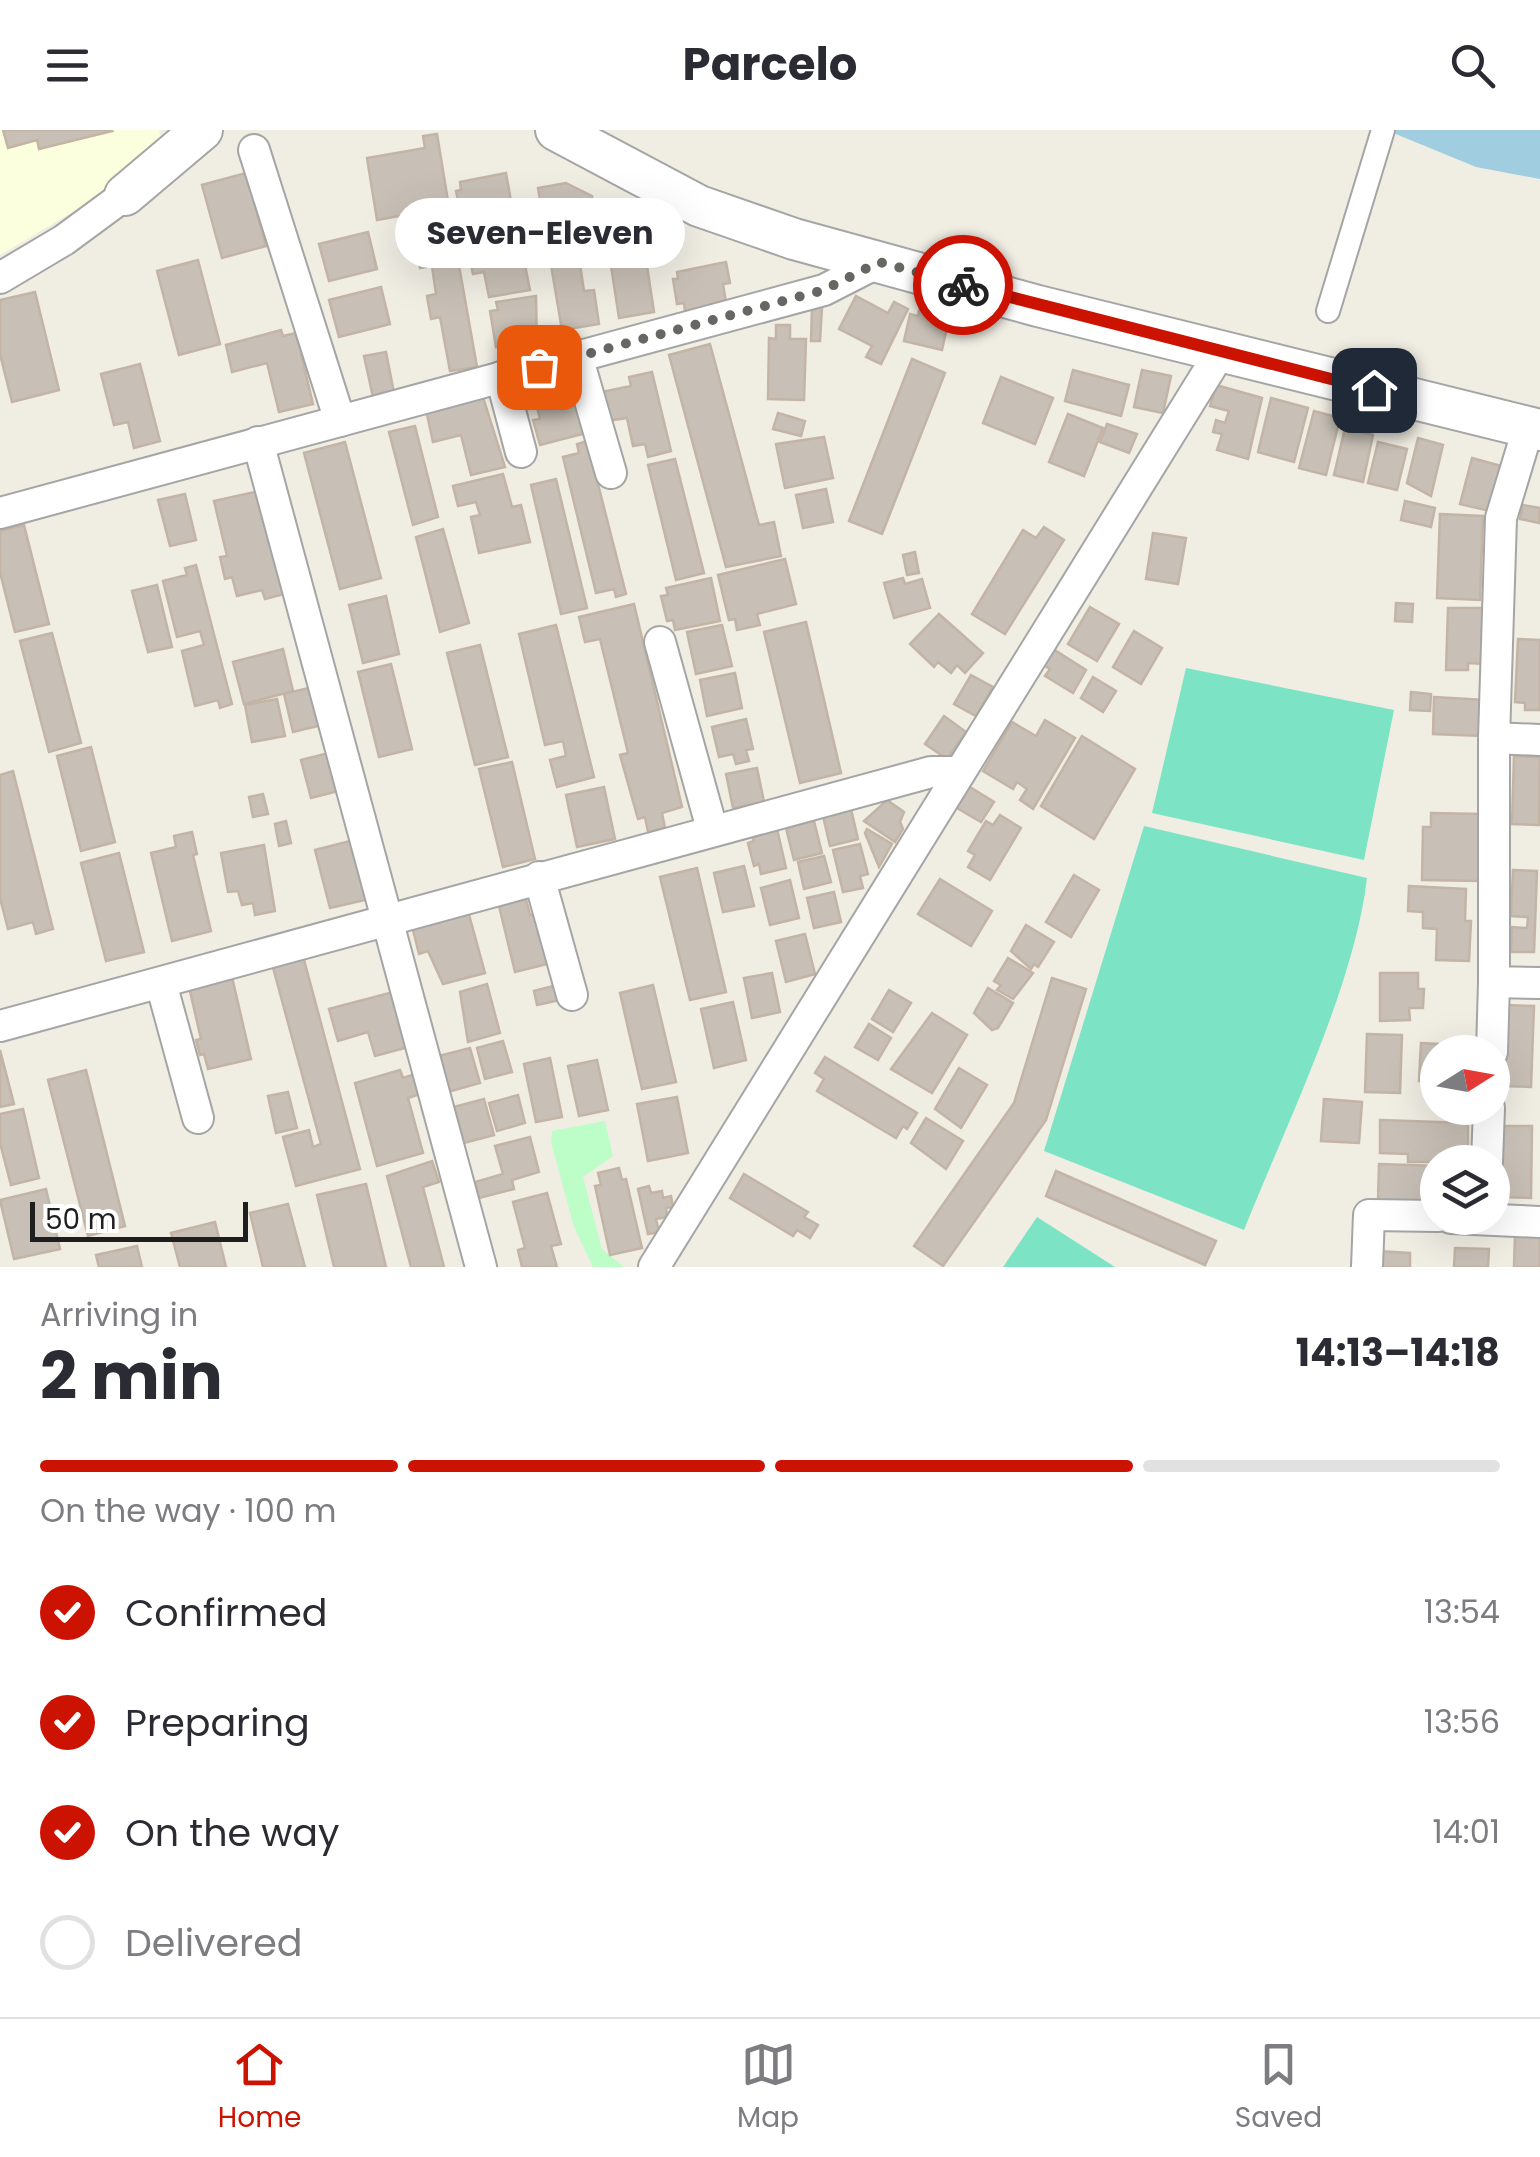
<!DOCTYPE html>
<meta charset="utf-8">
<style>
body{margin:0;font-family:Poppins,sans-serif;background:#f2f2f3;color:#2b2b33;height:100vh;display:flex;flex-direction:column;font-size:38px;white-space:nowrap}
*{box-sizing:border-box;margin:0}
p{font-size:32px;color:#7c7c81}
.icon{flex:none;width:55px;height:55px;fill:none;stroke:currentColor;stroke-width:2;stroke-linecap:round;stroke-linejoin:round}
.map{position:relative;height:1137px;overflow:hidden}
.sheet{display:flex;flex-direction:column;background:#fff;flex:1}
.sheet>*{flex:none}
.needle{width:65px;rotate:79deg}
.buttons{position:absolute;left:1420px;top:905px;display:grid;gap:20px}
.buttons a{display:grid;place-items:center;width:90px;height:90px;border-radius:50%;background:#fff;box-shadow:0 10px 40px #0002;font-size:50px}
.scale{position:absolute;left:30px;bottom:25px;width:218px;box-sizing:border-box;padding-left:10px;border:5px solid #1e1e1e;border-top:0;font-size:28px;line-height:35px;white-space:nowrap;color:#1e1e1e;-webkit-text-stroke:8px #fff;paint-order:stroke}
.pin{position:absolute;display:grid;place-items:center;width:85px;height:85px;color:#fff;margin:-42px;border-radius:20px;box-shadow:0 5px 15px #0006}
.courier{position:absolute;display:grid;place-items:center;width:100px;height:100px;margin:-50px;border:8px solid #cc1200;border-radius:50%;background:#fff;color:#222;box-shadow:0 2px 12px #0007}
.bubble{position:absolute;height:70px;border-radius:35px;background:#fff;box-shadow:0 10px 40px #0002;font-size:32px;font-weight:700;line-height:70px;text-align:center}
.head em{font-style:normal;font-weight:700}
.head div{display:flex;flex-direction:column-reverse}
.head{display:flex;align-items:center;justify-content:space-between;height:170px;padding:0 40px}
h1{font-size:65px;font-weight:700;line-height:75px}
.bar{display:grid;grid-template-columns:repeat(4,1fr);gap:15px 10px;align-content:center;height:120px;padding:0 40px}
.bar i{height:12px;border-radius:8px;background:#e1e1e2}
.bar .active{background:#cc1200}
.bar p{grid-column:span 4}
ol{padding:0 40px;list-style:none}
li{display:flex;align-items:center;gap:30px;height:110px}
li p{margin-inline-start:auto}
li .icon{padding:10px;border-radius:50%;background:#cc1200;color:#fff;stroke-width:4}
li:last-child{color:#7c7c81}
li i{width:55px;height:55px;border:5px solid #e1e1e2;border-radius:50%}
header{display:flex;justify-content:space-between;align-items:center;height:130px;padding:0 40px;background:#fff;font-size:45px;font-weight:700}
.dock{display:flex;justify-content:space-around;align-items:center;height:140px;border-top:2px solid #e1e1e2;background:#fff;font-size:28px;color:#7c7c81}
.dock a{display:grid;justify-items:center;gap:5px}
.dock .active{color:#cc1200}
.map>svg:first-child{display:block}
.education{fill:#fcffdd}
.park{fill:#bdfdc8}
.pitch{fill:#7ce4c5}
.water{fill:#a1cde1}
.building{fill:#c8c0b6;stroke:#c3b4a5;stroke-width:2.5}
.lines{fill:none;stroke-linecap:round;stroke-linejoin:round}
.pedestrian-casing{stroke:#a5a5a5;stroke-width:26}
.minor-casing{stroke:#a5a5a5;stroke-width:34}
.tertiary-casing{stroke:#a5a5a5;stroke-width:44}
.pedestrian{stroke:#fff;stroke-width:22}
.minor{stroke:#fff;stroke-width:30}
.tertiary{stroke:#fff;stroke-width:40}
.done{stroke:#686663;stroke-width:10;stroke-dasharray:0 18}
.route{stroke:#cc1200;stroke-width:12}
</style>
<header><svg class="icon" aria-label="menu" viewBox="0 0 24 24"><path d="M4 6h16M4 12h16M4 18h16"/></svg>Parcelo<svg class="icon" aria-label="search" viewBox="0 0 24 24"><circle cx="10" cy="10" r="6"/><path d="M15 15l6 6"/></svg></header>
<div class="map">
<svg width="1540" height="1137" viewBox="0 0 1540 1137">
<rect width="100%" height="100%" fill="#f0ede3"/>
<!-- education -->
<path class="education" d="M0,0H159L163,15L88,73L0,125Z"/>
<!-- park -->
<path class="park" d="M605,991L613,1026L583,1047L602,1119L624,1137H593L574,1097L551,1012L552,1001Z"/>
<!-- pitch -->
<g class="pitch">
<path d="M1186,538L1394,580L1364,730L1152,683Z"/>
<path d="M1144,696L1367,748C1355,855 1285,997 1244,1100L1044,1021Z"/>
<path d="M1037,1087L1115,1137H1003Z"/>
</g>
<!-- water -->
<path class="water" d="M1386,0H1540V49L1476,37Z"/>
<!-- building -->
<g class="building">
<path d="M3,0H111L112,1L39,19L37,10L8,18Z"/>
<path d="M437,4L449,77L377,90L367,28L425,18L423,6Z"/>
<path d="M246,43L266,116L222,128L202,55Z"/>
<path d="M506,43L517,105L487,111L488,118L468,122L456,61L461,60L460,52Z"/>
<path d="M566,53L592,66L599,111L577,115L584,161L594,160L599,194L562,200L538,58Z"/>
<path d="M614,81L618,105L642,103L654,182L619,188L603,83Z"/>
<path d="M452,96L477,237L450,241L440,187L431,189L427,166L436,164L432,136L420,138L416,111L427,110L426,101Z"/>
<path d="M368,102L377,139L329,151L319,114Z"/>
<path d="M521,115L530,160L489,167L484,142L473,144L469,126Z"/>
<path d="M198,130L220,214L179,225L157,141Z"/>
<path d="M726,132L730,153L723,154L726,173L685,181L684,173L677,174L673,149H678L677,142Z"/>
<path d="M381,157L390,194L339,207L329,170Z"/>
<path d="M35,162L59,260L12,272L0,224V170Z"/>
<path d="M536,166L537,217L505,222L504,216L496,217L490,181L498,180L496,172Z"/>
<path d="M856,166L888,183L894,172L908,179L881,234L866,227L872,216L839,199Z"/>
<path d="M812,177H822L820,211H811Z"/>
<path d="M919,181L948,193L942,220L904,211L910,184L918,186Z"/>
<path d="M776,195H790V209H806L804,270L768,269L769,208L776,209Z"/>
<path d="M281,200L283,206L296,203L313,274L279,282L267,233L232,242L226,215Z"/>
<path d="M710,214L759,395L774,392L781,426L726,437L669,225Z"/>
<path d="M386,222L394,263L373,267L364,226Z"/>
<path d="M912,229L945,243L882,404L849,391Z"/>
<path d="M140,234L160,311L134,318L128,292L114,295L101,244Z"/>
<path d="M1073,240L1129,255L1121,286L1065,271Z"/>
<path d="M1142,240L1171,246L1163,283L1134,277Z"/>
<path d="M652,242L671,321L648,327L645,314L633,316L627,288L607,291L602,262L631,256L629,247Z"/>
<path d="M571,244L586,303L540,315L533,290L540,289L531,254Z"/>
<path d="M1001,247L1053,268L1035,314L983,293Z"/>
<path d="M1216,255L1262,268L1248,329L1217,320L1222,304L1213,302L1216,290L1225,293L1229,281L1210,276Z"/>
<path d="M483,267L505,337L471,345L461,305L433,312L426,280Z"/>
<path d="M1271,268L1308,278L1294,332L1258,322Z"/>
<path d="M1314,281L1340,288L1326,345L1299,338Z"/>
<path d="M778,283L805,291L801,306L773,299Z"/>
<path d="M1068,284L1103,298L1084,346L1049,332Z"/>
<path d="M1107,294L1137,304L1129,323L1100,312Z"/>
<path d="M415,296L438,387L413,395L389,302Z"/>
<path d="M1345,298L1373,305L1363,352L1334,345Z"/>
<path d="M824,307L833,348L785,358L776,314Z"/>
<path d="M1418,308L1443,315L1431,366L1407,353Z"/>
<path d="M587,311L626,464L616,467L614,459L596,463L563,327L579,323L577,314Z"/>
<path d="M345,312L381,448L340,459L304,323Z"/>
<path d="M1378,312L1407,319L1397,360L1368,353Z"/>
<path d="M1472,328L1501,336L1490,381L1460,374Z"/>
<path d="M675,329L704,443L676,450L648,335Z"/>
<path d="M503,344L512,377L521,375L530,412L479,423L471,387L480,385L476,372L458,376L453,356Z"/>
<path d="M556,349L587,478L561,484L531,355Z"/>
<path d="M826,359L833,392L803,398L796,365Z"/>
<path d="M259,361L284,464L265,469L262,460L237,466L232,447L225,449L220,427L227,426L214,371Z"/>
<path d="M185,364L196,410L170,416L158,370Z"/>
<path d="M1405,371L1435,378L1431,397L1401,390Z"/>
<path d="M1523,375L1540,378L1539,393L1520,389Z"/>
<path d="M1440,384L1483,386L1480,470L1437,468Z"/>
<path d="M24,395L49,494L15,502L0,442V401Z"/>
<path d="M1044,397L1064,410L1005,504L972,484L1023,400L1036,408Z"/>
<path d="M443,399L469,493L440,502L416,407Z"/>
<path d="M1153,403L1186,408L1178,454L1146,449Z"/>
<path d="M915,422L919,443L907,445L903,425Z"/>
<path d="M785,429L796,474L757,484L760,495L737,500L735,489L729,490L718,445Z"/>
<path d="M196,435L232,574L220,578L218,570L195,576L182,521L204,515L200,501L177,507L163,451L187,445L185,438Z"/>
<path d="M711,448L720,491L675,500L673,490L667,491L661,466L668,465L666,458Z"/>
<path d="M903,448L905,454L922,449L930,478L894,488L884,453Z"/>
<path d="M157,455L172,517L148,522L132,461Z"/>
<path d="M386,466L399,524L363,533L349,475Z"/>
<path d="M1396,473L1413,474L1412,492L1395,491Z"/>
<path d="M634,474L682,677L662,683L665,698L648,702L645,687L638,689L620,625L628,623L600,509L585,512L579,487Z"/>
<path d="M1090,477L1119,494L1097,531L1068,514Z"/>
<path d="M1448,478H1483L1482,534L1468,533V540H1446Z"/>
<path d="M939,484L983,523L965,543L957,535L951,543L938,532L934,537L910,514Z"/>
<path d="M806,492L841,643L800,653L764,502Z"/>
<path d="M556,495L594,647L557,657L550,630L566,626L563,611L545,615L519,504Z"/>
<path d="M722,495L732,536L696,544L687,502Z"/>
<path d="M1134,501L1162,518L1141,554L1113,537Z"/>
<path d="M52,503L81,613L49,622L20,511Z"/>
<path d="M1518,509L1540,510V580H1525V573L1515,572Z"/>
<path d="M480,515L508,627L475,635L447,523Z"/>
<path d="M1050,517L1086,540L1073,563L1045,546L1050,539L1040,533Z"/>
<path d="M283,519L293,561L244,574L233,532Z"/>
<path d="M391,534L412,619L379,627L358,542Z"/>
<path d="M735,543L742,578L707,586L700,550Z"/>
<path d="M971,545L993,557L976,586L954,574Z"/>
<path d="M1093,547L1116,561L1103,582L1081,568Z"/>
<path d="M313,557L322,595L293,602L284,564Z"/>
<path d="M1411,562L1431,564L1430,581L1410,580Z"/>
<path d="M1434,567L1484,570L1482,606L1433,604Z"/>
<path d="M277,569L285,606L252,612L245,575Z"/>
<path d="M944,586L966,602L947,629L925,614Z"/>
<path d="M746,589L753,619L746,620L749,631L736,634L733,624L719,627L712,597Z"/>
<path d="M1045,590L1075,608L1033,679L1020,670L1027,659L1017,652L1013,659L983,641L1012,592L1036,606Z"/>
<path d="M1082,606L1135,639L1094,709L1041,676Z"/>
<path d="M91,617L115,712L81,721L57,626Z"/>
<path d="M333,622L342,660L311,668L301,630Z"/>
<path d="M1514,626L1540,627L1539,695L1512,694Z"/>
<path d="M512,632L535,729L503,737L479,639Z"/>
<path d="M757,638L764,672L733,678L726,644Z"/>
<path d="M13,641L53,799L36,804L33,792L8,799L0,768V645Z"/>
<path d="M965,654L994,672L981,692L952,675Z"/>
<path d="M604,657L615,709L577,717L566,665Z"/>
<path d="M263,664L268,684L253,687L249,667Z"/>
<path d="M887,670L904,682L900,692L903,699L895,712L864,691Z"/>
<path d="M851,679L858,709L830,716L823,686Z"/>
<path d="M1431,683L1481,684L1479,751L1422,750L1423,697H1431Z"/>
<path d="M1000,685L1021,698L990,750L968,737L975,725L968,721L986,691L993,695Z"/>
<path d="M286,691L291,713L279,716L275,694Z"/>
<path d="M814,691L822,723L794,730L786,698Z"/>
<path d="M777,699L786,738L761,744L759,734L754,736L748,713L754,711L752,705Z"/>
<path d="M867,699L892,714L879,737L865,703Z"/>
<path d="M192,702L197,724L193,725L211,801L172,811L151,723L176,717L174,706Z"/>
<path d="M354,710L369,769L330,778L315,720Z"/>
<path d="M860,714L868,744L860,746L863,758L843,762L833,720Z"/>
<path d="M264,715L275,781L255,785L253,773L242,775L238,761L228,762L221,723Z"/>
<path d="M119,723L144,822L106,831L81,733Z"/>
<path d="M824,726L831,752L804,759L798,732Z"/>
<path d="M744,736L754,776L723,782L714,743Z"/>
<path d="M697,738L726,862L690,870L660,747Z"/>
<path d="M1513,740L1537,741L1534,822H1511L1512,797L1527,798L1528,787L1511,786Z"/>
<path d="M1074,745L1099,760L1071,807L1046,792Z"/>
<path d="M940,749L992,781L971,816L918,784Z"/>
<path d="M790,750L799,788L770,795L761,758Z"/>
<path d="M1409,756L1466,759L1465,791H1471L1469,831L1436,830L1437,799L1423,798V782L1408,781Z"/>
<path d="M834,762L841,792L814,798L807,768Z"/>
<path d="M526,769L530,785L539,783L551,833L515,842L499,776Z"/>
<path d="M468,781L485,843L443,854L428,821L419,824L412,796Z"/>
<path d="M1026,795L1054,812L1038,837L1034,834L1031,839L1011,821Z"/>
<path d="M805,804L815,844L786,852L776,811Z"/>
<path d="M303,826L360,1039L296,1056L283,1007L309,1000L313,1017L321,1014L272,834Z"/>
<path d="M1008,828L1033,843L1013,869L997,860L1001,855L994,851Z"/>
<path d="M772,843L780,882L752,888L744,848Z"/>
<path d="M1380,843H1418V859H1424L1423,878H1409L1410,890L1380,891Z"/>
<path d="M232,847L251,929L208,939L204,924L200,925L196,910L201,909L189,857Z"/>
<path d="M1052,848L1086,859L1046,990L943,1136L914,1116L1014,973Z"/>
<path d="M487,854L500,903L468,912L460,862Z"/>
<path d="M557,855L560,870L537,875L534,861Z"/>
<path d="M653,855L676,952L642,959L620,863Z"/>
<path d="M988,858L1013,873L998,898L992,900L974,883Z"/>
<path d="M889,860L911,873L893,902L872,889Z"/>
<path d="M397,861L412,916L375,926L368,902L338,911L329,879Z"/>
<path d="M733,872L746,930L714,938L701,879Z"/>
<path d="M1503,875L1534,876L1531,957L1501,956Z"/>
<path d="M932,883L967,905L932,963L891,939Z"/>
<path d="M869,894L891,908L878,930L855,917Z"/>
<path d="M1367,904L1402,905L1400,963L1365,962Z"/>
<path d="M503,911L512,942L485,949L477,918Z"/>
<path d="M1421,913L1439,914L1438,952L1419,951Z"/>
<path d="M470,918L480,953L448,962L439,926Z"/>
<path d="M0,920L14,974L0,977Z"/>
<path d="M825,927L917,983L907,999L903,996L896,1008L817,961L824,949L815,943Z"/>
<path d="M550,928L562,987L536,992L524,934Z"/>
<path d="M597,930L608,980L579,986L568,936Z"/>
<path d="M959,938L987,955L961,998L935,979Z"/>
<path d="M86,940L125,1096L88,1106L48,950Z"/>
<path d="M400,940L403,948L415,944L420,964L408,968L423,1023L377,1036L355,953Z"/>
<path d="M288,962L297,998L276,1003L268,966Z"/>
<path d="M518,965L525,993L497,1001L489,973Z"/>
<path d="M677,967L688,1023L648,1031L637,974Z"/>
<path d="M484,969L494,1005L464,1013L454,977Z"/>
<path d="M1324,969L1362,972L1359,1013L1321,1011Z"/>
<path d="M23,979L39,1048L11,1055L0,1013V984Z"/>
<path d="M926,988L963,1011L946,1039L911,1013Z"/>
<path d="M1380,990L1468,993V1032H1408V1024L1380,1023Z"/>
<path d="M1502,996H1532L1531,1068L1500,1067Z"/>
<path d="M530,1007L539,1042L512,1050L514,1059L479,1068L475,1052L503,1044L495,1016Z"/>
<path d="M432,1031L439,1052L423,1057L444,1137H411L387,1046Z"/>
<path d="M1379,1034L1438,1036V1073L1378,1071Z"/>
<path d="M619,1038L622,1050L626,1049L642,1118L610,1125L595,1056L601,1055L598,1043Z"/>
<path d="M1056,1041L1216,1111L1205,1135L1046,1066Z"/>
<path d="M744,1044L808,1082L804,1087L818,1095L810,1108L797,1100L793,1106L730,1068Z"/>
<path d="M366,1054L386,1137H334L317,1065Z"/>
<path d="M649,1056L651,1063L662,1061L663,1068L671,1066L673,1077L666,1078L667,1087L656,1089L659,1102L648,1104L638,1059Z"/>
<path d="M46,1059L60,1119L14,1129L0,1070Z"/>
<path d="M547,1063L561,1114L551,1116L557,1137H522L518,1120L525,1118L513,1072Z"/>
<path d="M288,1074L305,1137H263L250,1083Z"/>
<path d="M215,1092L226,1137H180L171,1103Z"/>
<path d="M1515,1104H1540V1137H1514Z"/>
<path d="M137,1116L142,1137H99L96,1125Z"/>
<path d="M1455,1118L1489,1119L1488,1137H1454Z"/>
<path d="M1376,1121L1410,1123V1137H1375Z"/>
</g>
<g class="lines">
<defs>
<path id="pedestrian" d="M1328,181L1383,0"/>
<g id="minor">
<path d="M254,20L340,291"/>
<path d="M0,148L64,110L125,65"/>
<path d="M577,226L611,343"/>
<path d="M501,247L521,322"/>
<path d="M1528,299L1501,388L1494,608V852L1540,853"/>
<path d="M258,312L481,1137"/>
<path d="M0,383L824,160L879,132"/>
<path d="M660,512L712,699"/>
<path d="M1494,608L1540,610"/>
<path d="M539,747L572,865"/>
<path d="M161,853L198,988"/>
<path d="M0,896L931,642H956"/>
<path d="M1492,922L1494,852"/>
<path d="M1487,1032L1489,978"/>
<path d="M1451,1088L1540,1092"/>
<path d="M654,1137L1221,221"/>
<path d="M1367,1137L1369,1085L1438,1086"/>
</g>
<g id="tertiary">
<path d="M556,0L699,76L794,109L1038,176L1540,300"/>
<path d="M125,65L202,0"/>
</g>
</defs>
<!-- pedestrian casing -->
<use href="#pedestrian" class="pedestrian-casing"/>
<!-- minor casing -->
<use href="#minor" class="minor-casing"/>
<!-- tertiary casing -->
<use href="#tertiary" class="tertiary-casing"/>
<!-- pedestrian -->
<use href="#pedestrian" class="pedestrian"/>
<!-- minor -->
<use href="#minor" class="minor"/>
<!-- tertiary -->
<use href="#tertiary" class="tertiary"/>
</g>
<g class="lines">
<!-- done -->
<path class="done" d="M539,237L824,160L879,132L963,155"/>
<!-- route -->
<path class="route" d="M963,155L1374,260"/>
</g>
</svg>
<div class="buttons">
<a><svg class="needle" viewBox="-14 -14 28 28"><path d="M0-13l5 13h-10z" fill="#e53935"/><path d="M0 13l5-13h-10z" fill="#7c7c81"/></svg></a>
<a><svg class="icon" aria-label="layers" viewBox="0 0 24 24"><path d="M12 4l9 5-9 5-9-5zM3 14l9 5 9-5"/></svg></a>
</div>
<div class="scale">50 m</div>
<div class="pin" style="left:539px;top:237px;background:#ea580c"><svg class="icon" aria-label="bag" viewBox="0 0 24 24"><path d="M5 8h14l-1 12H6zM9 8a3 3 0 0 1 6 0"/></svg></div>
<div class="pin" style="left:1374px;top:260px;background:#1f2937"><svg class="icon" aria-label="home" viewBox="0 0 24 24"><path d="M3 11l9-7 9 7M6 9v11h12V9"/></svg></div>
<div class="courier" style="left:963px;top:155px"><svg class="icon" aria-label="bike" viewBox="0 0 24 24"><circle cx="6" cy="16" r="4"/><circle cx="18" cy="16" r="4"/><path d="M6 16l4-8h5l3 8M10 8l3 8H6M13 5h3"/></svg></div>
<div class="bubble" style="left:395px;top:68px;width:290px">Seven-Eleven</div>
</div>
<section class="sheet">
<div class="head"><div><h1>2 min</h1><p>Arriving in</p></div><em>14:13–14:18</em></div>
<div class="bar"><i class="active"></i><i class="active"></i><i class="active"></i><i></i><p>On the way · 100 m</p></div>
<ol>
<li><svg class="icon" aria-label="check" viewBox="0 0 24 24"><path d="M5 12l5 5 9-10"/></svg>Confirmed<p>13:54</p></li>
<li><svg class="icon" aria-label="check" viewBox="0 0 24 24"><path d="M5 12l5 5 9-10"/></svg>Preparing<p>13:56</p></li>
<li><svg class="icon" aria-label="check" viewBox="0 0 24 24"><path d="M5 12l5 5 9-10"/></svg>On the way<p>14:01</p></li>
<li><i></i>Delivered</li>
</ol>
</section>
<nav class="dock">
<a class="active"><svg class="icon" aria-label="home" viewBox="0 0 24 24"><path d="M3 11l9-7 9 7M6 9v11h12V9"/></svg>Home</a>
<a><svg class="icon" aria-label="map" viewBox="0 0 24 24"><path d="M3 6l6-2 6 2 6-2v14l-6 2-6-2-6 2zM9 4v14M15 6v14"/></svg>Map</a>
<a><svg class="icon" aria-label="saved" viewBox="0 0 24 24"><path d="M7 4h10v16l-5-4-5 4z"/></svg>Saved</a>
</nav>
